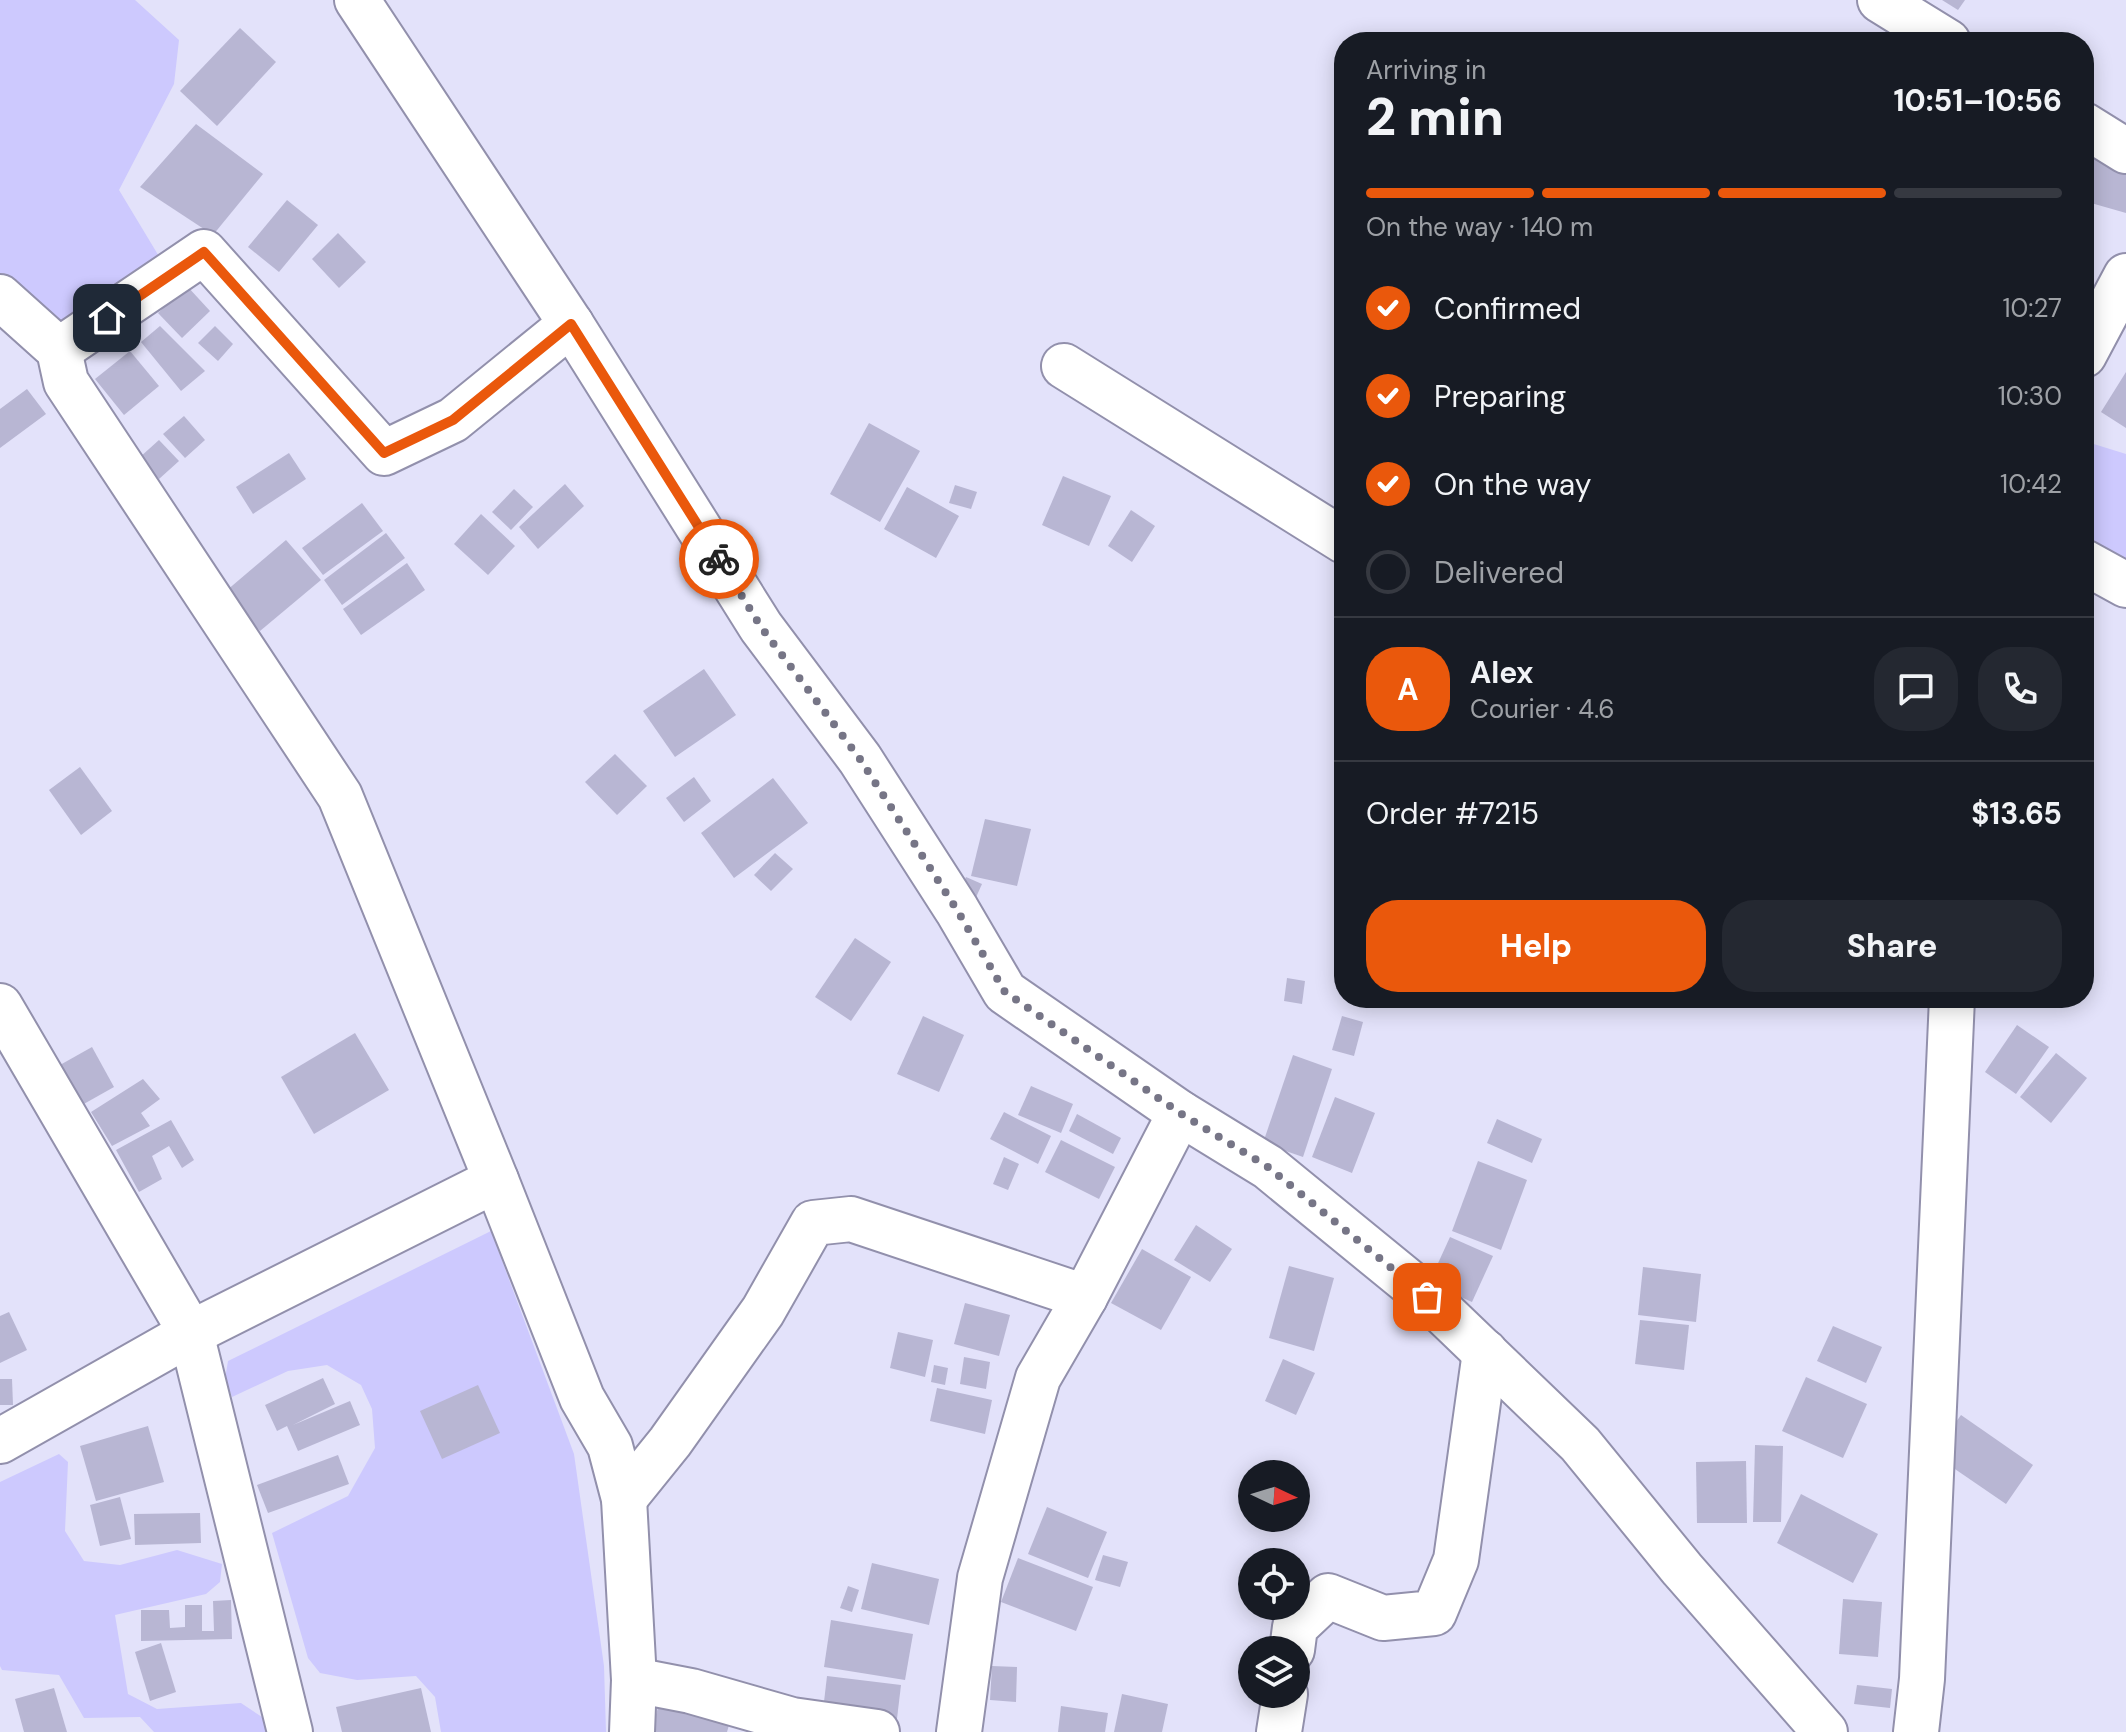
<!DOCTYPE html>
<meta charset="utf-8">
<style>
body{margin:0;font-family:"DM Sans",sans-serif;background:#242831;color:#f1f3f6;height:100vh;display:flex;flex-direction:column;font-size:30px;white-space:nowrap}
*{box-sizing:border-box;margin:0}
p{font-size:26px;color:#9ea1a6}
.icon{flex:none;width:44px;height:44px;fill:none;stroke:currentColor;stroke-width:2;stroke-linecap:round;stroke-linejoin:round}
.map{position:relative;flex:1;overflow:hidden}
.side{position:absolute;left:1334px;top:32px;width:760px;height:976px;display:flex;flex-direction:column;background:#171b24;border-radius:32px;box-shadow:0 4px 20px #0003}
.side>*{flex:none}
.needle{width:52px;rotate:94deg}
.buttons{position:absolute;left:1238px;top:1460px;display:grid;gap:16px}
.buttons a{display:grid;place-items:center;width:72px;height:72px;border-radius:50%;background:#171b24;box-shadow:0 4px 20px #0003;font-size:40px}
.pin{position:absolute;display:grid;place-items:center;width:68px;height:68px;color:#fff;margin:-34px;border-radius:16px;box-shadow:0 4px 12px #0006}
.courier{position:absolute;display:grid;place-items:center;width:80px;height:80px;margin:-40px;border:6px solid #ea580c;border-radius:50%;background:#fff;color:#222;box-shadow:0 2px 10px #0007}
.summary em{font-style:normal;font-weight:800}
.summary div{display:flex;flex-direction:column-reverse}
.summary{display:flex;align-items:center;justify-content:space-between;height:136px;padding:0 32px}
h1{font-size:52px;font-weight:800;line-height:60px}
.bar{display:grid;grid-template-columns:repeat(4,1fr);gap:12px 8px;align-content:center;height:96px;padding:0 32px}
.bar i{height:10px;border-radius:6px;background:#363941}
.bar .on{background:#ea580c}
.bar p{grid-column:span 4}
.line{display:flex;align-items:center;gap:20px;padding:0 32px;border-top:2px solid #363941}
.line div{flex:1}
.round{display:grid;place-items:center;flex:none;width:84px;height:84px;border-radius:32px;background:#242831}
ol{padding:0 32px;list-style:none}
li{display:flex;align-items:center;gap:24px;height:88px}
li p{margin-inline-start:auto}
li .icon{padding:8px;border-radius:50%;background:#ea580c;color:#fff;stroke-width:4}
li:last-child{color:#9ea1a6}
li i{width:44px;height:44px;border:4px solid #363941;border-radius:50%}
.primary-button{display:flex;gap:16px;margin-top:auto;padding:16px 32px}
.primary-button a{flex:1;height:92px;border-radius:32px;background:#ea580c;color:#fff;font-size:32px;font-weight:800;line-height:92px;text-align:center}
.primary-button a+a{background:#242831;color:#f1f3f6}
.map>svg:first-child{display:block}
.green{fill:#cdc9fe}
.building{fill:#b8b6d3}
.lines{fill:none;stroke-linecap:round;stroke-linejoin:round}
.minor-casing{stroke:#9290ac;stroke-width:48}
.minor{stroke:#fff;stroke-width:44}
.done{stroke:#767586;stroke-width:8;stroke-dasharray:0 14.4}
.route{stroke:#ea580c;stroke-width:10}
</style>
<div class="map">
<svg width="2126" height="1732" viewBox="0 0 2126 1732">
<rect width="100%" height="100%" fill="#e3e2fa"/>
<!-- green -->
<g class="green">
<path d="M0,0H135L179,40L174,84L119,190L160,258L62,333L14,294L0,275Z"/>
<path d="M2084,441L2126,454V566L2084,541Z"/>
<path d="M491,1231L574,1454L604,1666L606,1732H441L435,1697L416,1676L357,1680L320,1673L308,1658L272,1533L348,1496L375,1448L372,1409L361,1385L327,1365L288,1371L232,1397L225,1379L228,1361Z"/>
<path d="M59,1454L68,1462L65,1531L84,1561L120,1565L177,1550L222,1564L220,1582L206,1594L115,1615L128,1694L157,1709L241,1703L265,1719L269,1732H154L140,1717L84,1718L59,1675L2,1670L0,1666V1482Z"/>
</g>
<!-- building -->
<g class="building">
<path d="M1942,0H1965L1958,10Z"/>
<path d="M240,28L276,62L217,126L180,91Z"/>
<path d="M196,124L263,174L213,235L140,187Z"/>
<path d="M2084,156L2126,168V213L2084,201Z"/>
<path d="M287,200L318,225L279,272L248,247Z"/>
<path d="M338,233L366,262L339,288L312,259Z"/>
<path d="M187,286L210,311L182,338L158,313Z"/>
<path d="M160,326L205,371L181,391L141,342Z"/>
<path d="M215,326L233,344L218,361L198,343Z"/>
<path d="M130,351L159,386L124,415L95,379Z"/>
<path d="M2126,372V428L2101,412Z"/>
<path d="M27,389L46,414L0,448V409Z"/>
<path d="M184,416L205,440L185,458L163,434Z"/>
<path d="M869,423L920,451L880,522L830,494Z"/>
<path d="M159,440L179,461L159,479L139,458Z"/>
<path d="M289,453L306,479L253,514L236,487Z"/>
<path d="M1063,476L1111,496L1089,546L1042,525Z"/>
<path d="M565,484L584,506L538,549L519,527Z"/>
<path d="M955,485L977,492L971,509L949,503Z"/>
<path d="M907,487L959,516L936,558L884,529Z"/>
<path d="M514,489L533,507L511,530L492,512Z"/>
<path d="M362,503L383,531L323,575L302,548Z"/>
<path d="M1131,510L1155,526L1132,562L1108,546Z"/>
<path d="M481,514L515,546L488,575L454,544Z"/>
<path d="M386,533L405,558L342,605L324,580Z"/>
<path d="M286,540L321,580L260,631L226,591Z"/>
<path d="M407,563L425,590L361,635L343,609Z"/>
<path d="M704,669L736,715L675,757L643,711Z"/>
<path d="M615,754L647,786L617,815L585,782Z"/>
<path d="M80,767L112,811L81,835L49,790Z"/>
<path d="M694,777L711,801L684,822L666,798Z"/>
<path d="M773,778L808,823L734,878L701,833Z"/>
<path d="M985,819L1031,829L1017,886L971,876Z"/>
<path d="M775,853L793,869L771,891L754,875Z"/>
<path d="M966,877L982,884L973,904L957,897Z"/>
<path d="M855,938L891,962L851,1021L815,997Z"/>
<path d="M1287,978L1305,981L1302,1004L1284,1001Z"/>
<path d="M923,1016L964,1035L939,1092L897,1074Z"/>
<path d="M1342,1016L1363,1022L1354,1056L1332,1050Z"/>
<path d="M2017,1025L2049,1047L2016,1094L1985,1072Z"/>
<path d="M355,1033L389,1090L314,1134L281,1077Z"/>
<path d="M92,1047L114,1087L82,1105L60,1065Z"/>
<path d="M2056,1053L2087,1078L2051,1123L2020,1097Z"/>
<path d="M1293,1055L1332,1069L1303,1157L1263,1143Z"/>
<path d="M143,1079L160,1099L141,1113L150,1126L112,1146L91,1112Z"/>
<path d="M1031,1086L1073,1104L1061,1133L1018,1115Z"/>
<path d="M1335,1097L1375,1113L1352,1173L1312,1157Z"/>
<path d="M1004,1112L1051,1136L1038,1164L990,1139Z"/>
<path d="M1077,1114L1121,1138L1113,1154L1069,1131Z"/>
<path d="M1497,1119L1542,1139L1532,1163L1487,1143Z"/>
<path d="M171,1120L194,1160L182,1168L169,1146L152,1156L162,1179L139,1192L116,1150Z"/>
<path d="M1061,1140L1115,1167L1099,1199L1045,1172Z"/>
<path d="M1004,1157L1019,1164L1008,1190L993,1184Z"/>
<path d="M1478,1161L1527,1180L1501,1250L1452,1231Z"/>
<path d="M1196,1225L1232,1249L1210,1282L1174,1260Z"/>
<path d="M1450,1237L1493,1256L1472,1302L1429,1283Z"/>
<path d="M1142,1249L1191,1277L1161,1330L1111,1303Z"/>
<path d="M1289,1266L1334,1278L1314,1351L1269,1338Z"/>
<path d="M1643,1267L1701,1274L1696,1322L1638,1315Z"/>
<path d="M965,1303L1010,1315L999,1356L954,1344Z"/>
<path d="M9,1312L27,1350L0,1363V1316Z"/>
<path d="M1640,1320L1689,1325L1684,1370L1635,1364Z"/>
<path d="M1833,1326L1882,1347L1866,1383L1817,1361Z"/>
<path d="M898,1332L933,1340L925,1377L890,1368Z"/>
<path d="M964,1357L990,1362L986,1389L960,1384Z"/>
<path d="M1283,1359L1315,1373L1296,1415L1265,1401Z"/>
<path d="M934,1365L948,1368L945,1385L931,1382Z"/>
<path d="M1806,1377L1867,1404L1843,1458L1782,1431Z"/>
<path d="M323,1378L335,1404L293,1425L350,1401L360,1425L298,1451L287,1426L277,1431L265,1405Z"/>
<path d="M0,1379H12L13,1405H0Z"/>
<path d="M478,1385L500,1433L442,1459L420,1411Z"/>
<path d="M937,1388L992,1400L985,1434L930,1421Z"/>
<path d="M1961,1415L2033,1465L2006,1504L1933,1454Z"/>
<path d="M148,1426L164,1482L96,1501L80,1446Z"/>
<path d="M1755,1445L1783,1446L1781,1522H1753Z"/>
<path d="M338,1455L349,1484L268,1513L257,1485Z"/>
<path d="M1746,1461L1747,1523H1697L1696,1462Z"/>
<path d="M1801,1494L1878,1534L1853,1583L1777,1543Z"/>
<path d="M120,1497L131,1539L100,1546L90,1505Z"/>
<path d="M1047,1507L1107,1532L1088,1578L1028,1554Z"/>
<path d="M200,1513L201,1543L135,1545L134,1514Z"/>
<path d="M1103,1555L1128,1562L1120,1587L1095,1580Z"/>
<path d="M1018,1558L1093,1587L1076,1631L1001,1602Z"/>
<path d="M872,1563L939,1579L929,1625L861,1609Z"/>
<path d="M848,1586L859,1590L852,1612L840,1608Z"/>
<path d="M1843,1599L1882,1602L1878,1657L1839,1654Z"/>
<path d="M231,1600L232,1639L141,1641V1610H169L170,1628L185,1627V1605H202V1631H214L213,1601Z"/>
<path d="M831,1620L913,1634L905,1680L824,1667Z"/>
<path d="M161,1643L176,1692L150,1701L135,1652Z"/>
<path d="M992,1666L1017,1667L1016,1702L990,1700Z"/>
<path d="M827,1676L901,1685L896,1727L822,1719Z"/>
<path d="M1857,1685L1892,1689L1890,1708L1854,1704Z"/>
<path d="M54,1688L67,1732H24L15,1699Z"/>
<path d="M421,1688L431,1732H342L336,1707Z"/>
<path d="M1122,1694L1168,1704L1162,1732H1114Z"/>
<path d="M659,1704L729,1725L727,1732H651Z"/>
<path d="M1061,1706L1108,1713L1105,1732H1058Z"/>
</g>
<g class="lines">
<defs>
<g id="minor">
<path d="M357,0L571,324L761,627L860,759L957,910L1005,992L1180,1113L1268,1167L1427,1297L1580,1444L1682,1569L1825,1732"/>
<path d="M1880,0L1948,42"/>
<path d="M2084,125L2126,151"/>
<path d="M0,297L59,350L66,382L340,796L496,1180L582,1398L610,1446L624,1499L634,1680L632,1732"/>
<path d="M59,350L204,252L384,453L453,420L571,324"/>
<path d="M2084,355L2126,276"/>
<path d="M1064,366L1344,541"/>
<path d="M2084,562L2126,585"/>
<path d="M0,1006L191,1333L290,1732"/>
<path d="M0,1441L191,1333L496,1180"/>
<path d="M624,1499L670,1442L763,1311L813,1223L851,1219L1085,1297"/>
<path d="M1292,1650L1295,1627L1328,1596L1383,1618L1434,1613L1456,1560L1485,1352"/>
<path d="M634,1680L691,1691L792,1720L877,1732"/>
<path d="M959,1732L980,1578L1038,1378L1085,1297L1180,1113"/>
<path d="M1279,1732L1285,1694"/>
<path d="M1916,1732L1922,1679L1952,998"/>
</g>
</defs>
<!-- minor casing -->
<use href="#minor" class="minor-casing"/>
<!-- minor -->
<use href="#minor" class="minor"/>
</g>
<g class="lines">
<!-- done -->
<path class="done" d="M719,559L761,627L860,759L957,910L1005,992L1180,1113L1268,1167L1427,1297"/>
<!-- route -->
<path class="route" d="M107,318L204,252L384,453L453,420L571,324L719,559"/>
</g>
</svg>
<div class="buttons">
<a><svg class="needle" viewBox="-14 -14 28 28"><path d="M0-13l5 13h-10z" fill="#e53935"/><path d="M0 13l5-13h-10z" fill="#9ea1a6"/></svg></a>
<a><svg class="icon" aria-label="locate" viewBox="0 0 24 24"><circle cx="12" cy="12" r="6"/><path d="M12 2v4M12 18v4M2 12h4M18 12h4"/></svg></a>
<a><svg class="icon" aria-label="layers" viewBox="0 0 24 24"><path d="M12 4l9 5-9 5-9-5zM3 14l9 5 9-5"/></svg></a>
</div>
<div class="pin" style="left:1427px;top:1297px;background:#ea580c"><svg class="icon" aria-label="bag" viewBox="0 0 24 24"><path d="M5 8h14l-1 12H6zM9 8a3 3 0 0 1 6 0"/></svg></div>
<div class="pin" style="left:107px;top:318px;background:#1f2937"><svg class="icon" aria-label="home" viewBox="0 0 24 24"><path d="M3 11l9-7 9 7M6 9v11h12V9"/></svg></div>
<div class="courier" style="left:719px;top:559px"><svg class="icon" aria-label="bike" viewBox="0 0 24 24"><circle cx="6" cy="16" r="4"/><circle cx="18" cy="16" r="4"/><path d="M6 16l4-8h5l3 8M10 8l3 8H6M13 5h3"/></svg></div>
<section class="side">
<div class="summary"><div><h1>2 min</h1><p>Arriving in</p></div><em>10:51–10:56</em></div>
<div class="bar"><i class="on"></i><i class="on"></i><i class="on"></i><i></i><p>On the way · 140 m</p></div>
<ol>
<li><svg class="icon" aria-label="check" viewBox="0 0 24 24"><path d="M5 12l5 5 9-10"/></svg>Confirmed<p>10:27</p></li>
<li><svg class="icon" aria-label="check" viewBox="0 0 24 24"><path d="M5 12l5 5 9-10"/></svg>Preparing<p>10:30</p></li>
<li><svg class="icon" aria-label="check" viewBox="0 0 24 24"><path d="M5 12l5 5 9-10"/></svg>On the way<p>10:42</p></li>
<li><i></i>Delivered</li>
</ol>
<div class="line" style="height:144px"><b class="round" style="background:#ea580c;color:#fff">A</b><div><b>Alex</b><p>Courier · 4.6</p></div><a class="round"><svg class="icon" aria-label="chat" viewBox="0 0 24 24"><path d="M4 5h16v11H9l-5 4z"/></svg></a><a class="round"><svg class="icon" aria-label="phone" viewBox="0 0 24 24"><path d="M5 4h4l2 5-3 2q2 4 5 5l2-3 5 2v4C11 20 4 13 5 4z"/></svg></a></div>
<div class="line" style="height:104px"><div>Order #7215</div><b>$13.65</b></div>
<div class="primary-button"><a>Help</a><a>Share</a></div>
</section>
</div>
